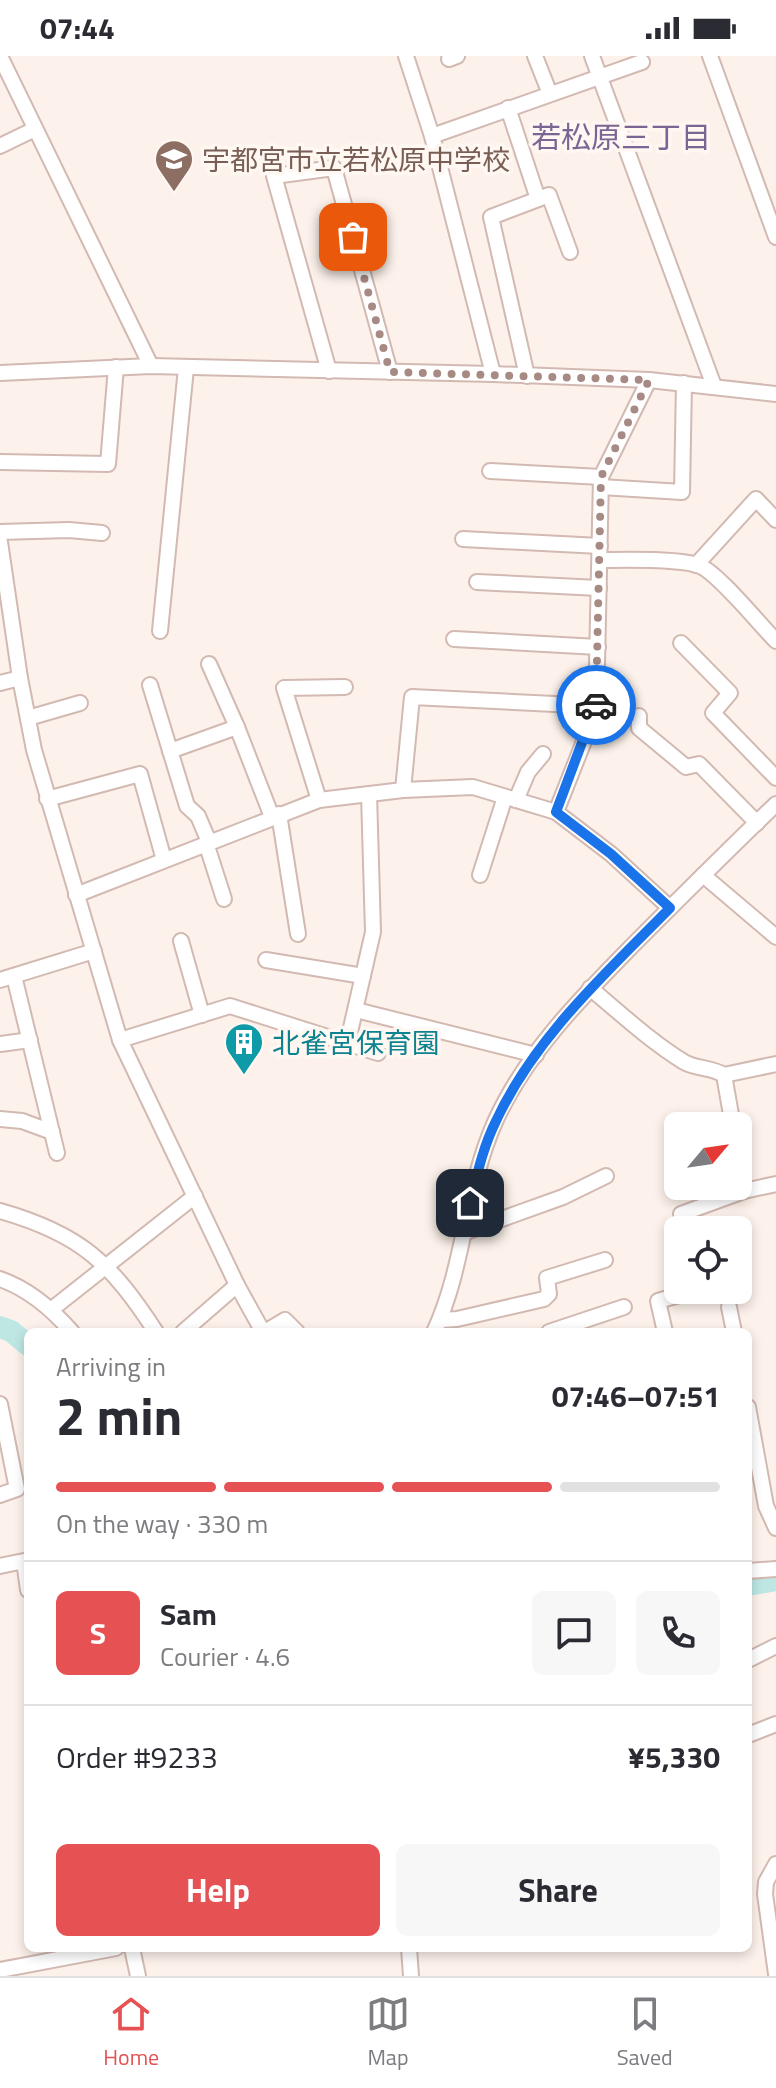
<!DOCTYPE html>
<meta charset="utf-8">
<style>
body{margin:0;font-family:"Titillium Web","Noto Sans JP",sans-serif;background:#f7f7f7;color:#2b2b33;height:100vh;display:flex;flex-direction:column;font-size:30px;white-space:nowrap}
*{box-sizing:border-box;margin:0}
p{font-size:26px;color:#7c7c81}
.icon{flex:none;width:44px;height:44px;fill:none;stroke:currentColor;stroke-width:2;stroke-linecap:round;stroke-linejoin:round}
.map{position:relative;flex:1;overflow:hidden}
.panel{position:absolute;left:24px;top:1272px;width:728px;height:624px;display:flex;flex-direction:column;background:#fff;border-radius:12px;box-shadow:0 4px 12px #0003}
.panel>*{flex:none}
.needle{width:52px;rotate:61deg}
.fabs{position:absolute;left:664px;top:1056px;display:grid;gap:16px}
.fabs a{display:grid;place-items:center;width:88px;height:88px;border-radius:12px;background:#fff;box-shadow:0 4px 12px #0003;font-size:40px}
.pin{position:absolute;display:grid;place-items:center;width:68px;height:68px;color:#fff;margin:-34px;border-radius:16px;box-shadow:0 4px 12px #0006}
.courier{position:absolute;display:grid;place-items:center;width:80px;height:80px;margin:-40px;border:6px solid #1a73e8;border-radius:50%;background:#fff;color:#222;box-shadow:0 2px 10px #0007}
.headline em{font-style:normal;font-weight:700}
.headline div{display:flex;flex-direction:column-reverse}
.headline{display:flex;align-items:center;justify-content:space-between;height:136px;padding:0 32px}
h1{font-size:52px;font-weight:700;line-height:60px}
.bar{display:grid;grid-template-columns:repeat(4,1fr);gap:12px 8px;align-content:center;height:96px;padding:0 32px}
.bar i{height:10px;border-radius:6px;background:#e1e1e2}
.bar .active{background:#e65153}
.bar p{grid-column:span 4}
.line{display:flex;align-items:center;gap:20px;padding:0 32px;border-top:2px solid #e1e1e2}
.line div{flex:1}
.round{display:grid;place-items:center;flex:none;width:84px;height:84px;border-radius:12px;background:#f7f7f7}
.action{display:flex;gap:16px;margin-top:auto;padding:16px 32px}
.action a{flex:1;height:92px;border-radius:12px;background:#e65153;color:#fff;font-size:32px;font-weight:700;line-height:92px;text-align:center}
.action a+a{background:#f7f7f7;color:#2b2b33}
.status{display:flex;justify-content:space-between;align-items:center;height:56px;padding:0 40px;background:#fff;direction:ltr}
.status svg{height:22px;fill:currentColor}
.menu{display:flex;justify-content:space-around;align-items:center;height:112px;border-top:2px solid #e1e1e2;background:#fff;font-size:22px;color:#7c7c81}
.menu a{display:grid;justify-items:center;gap:4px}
.menu .active{color:#e65153}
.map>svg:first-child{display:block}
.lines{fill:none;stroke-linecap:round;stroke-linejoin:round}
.river{stroke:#bee7e4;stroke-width:22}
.minor-casing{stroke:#d2b9b2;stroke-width:18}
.minor{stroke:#fff;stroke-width:14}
.done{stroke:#a78a84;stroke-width:8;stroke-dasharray:0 14.4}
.route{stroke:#1a73e8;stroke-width:10}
.labels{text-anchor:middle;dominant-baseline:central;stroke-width:7;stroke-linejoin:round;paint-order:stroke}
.education-label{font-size:28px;fill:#785e54;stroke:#fff7f2;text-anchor:start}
.culture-label{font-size:28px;fill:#0d838f;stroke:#fff7f2;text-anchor:start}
.neighbourhood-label{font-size:30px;fill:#7a6694;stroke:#fff7f2}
</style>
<div class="status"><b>07:44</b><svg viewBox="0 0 49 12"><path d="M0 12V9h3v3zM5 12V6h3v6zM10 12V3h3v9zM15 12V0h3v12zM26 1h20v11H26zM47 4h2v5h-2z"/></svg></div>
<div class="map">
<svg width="776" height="1920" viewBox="0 0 776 1920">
<rect width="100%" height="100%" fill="#fdf2eb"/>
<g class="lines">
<!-- river -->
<g class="river">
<path d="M0,1271L11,1275L28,1289"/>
<path d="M748,1529L776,1524"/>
</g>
<defs>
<g id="minor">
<path d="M0,0L151,310"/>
<path d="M406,0L432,80"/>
<path d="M535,0L550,38"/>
<path d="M592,0L714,330"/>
<path d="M710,0L776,181"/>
<path d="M449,3L457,0"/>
<path d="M508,52L538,143"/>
<path d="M0,90L35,73"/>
<path d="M329,315L274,120L334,112L390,316"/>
<path d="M0,317L151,310L493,318L649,324L776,338"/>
<path d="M493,318L432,80L642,6"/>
<path d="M527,320L491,161L549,139L570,196"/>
<path d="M0,406L108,408L116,311"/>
<path d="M490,415L601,421"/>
<path d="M601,431L682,436L684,327"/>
<path d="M0,476L69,474L102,477"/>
<path d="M463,483L600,490"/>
<path d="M0,486L20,622L34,694L120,984L237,1229L263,1276"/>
<path d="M600,504C623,504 680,502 700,510C718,517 760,569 776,585"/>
<path d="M696,509L756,443L776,464"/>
<path d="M477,526L599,532"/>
<path d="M160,575L186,312"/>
<path d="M454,583L598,591"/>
<path d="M681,587L730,637L713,657L776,722"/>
<path d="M209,608L237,671L272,761"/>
<path d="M0,627L20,622"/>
<path d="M150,629L187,750L198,760L209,786"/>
<path d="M639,660V672L686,711L699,708L757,767"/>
<path d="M28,662L80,647"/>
<path d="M170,695L237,671"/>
<path d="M403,734L412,641L596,650"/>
<path d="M47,743L140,718L164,804"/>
<path d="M319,744L284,632L345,631"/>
<path d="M516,744L528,716L543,698"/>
<path d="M556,756L596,655L601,421L649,324"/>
<path d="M279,758L298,878"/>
<path d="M206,787L224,843"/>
<path d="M480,819L505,741"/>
<path d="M703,819L776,881"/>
<path d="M76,839L319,744L403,734L473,731L556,756L611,798L670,852"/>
<path d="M181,885L202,959"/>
<path d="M266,904L363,920"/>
<path d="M14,920L57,1097"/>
<path d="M0,924L94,895"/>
<path d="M590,932C620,957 650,985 684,1006C696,1013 711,1011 724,1019L776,1008"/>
<path d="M356,954L536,999"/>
<path d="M120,984L230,950L378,997"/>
<path d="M0,988L30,984"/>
<path d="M347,989L373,876L369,738"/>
<path d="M724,1019L733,1070"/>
<path d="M0,1063L22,1065L52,1076"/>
<path d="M738,1101L744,1135"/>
<path d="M0,1155C81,1178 111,1207 156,1276"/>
<path d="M684,1174L681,1158L744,1135L776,1128"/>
<path d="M463,1177L563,1141L606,1120"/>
<path d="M0,1223C29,1233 52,1253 72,1276"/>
<path d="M729,1251L734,1276"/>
<path d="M52,1253L195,1140"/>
<path d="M440,1264L457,1263L544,1243L549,1238L547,1222L605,1204"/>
<path d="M183,1276L237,1229"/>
<path d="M265,1276L285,1264L297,1276"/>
<path d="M434,1276C465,1210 465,1133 495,1066C527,995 584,939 637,885C683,839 729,793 776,748"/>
<path d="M549,1276L624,1251"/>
<path d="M665,1276L658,1245L696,1234"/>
<path d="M0,1348L17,1433L0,1439"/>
<path d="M748,1351L766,1450L776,1472"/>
<path d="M0,1510L24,1505L28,1534"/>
<path d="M748,1515L776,1513"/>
<path d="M748,1604L776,1590"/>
<path d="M748,1679L776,1668"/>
<path d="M776,1808L766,1826L765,1838L776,1918"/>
<path d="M132,1892L138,1920"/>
<path d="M409,1892L411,1920"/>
<path d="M0,1914L116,1892"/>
</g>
</defs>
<!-- minor casing -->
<use href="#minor" class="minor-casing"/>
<!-- minor -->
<use href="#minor" class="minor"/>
</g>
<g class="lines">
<!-- done -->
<path class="done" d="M353,181L390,316L649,324L601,421L596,649"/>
<!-- route -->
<path class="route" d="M470,1147C477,1119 483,1091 496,1065C535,981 606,917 670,852L611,798L556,756L596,649"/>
</g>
<!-- icons -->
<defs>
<symbol id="school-pin" viewBox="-11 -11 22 30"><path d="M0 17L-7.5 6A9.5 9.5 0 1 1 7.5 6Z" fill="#8d6e63" stroke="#fff7f2"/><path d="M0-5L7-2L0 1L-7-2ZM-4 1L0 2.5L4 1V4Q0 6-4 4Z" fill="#fff"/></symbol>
<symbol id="building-pin" viewBox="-11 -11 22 30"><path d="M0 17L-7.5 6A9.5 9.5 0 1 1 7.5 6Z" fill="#0f9aa8" stroke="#fff7f2"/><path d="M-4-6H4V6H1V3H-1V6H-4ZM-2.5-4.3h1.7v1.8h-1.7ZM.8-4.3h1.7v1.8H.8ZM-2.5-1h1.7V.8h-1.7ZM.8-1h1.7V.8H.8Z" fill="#fff"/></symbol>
</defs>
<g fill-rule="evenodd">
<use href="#school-pin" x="152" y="81" width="44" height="60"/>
<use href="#building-pin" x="222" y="964" width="44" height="60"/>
</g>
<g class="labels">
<!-- education labels -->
<g class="education-label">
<text x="202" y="103">宇都宮市立若松原中学校</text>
</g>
<!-- culture labels -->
<g class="culture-label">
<text x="272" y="986">北雀宮保育園</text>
</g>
<!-- neighbourhood labels -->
<g class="neighbourhood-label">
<text x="621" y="81">若松原三丁目</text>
</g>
</g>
</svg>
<div class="fabs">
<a><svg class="needle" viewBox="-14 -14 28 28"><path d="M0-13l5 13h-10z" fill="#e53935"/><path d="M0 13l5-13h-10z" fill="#7c7c81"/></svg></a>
<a><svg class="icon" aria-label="locate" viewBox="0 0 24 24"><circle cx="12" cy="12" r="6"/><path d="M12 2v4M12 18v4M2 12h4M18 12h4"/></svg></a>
</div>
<div class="pin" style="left:353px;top:181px;background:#ea580c"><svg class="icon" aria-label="bag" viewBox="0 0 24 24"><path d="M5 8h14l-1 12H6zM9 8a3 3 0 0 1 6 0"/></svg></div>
<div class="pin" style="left:470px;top:1147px;background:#1f2937"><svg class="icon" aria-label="home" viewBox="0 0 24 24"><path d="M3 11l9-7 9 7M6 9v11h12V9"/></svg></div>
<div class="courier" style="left:596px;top:649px"><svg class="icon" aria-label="car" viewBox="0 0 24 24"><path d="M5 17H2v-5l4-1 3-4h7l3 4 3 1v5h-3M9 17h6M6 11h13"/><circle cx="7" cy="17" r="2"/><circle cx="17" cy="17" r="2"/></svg></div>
<section class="panel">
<div class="headline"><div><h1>2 min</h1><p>Arriving in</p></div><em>07:46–07:51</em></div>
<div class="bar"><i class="active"></i><i class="active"></i><i class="active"></i><i></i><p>On the way · 330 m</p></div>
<div class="line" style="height:144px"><b class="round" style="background:#e65153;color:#fff">S</b><div><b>Sam</b><p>Courier · 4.6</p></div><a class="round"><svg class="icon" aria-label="chat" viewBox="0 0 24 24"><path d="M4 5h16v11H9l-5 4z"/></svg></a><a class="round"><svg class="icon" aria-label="phone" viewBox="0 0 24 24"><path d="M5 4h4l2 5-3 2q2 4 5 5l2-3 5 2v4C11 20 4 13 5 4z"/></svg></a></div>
<div class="line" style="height:104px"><div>Order #9233</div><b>¥5,330</b></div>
<div class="action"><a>Help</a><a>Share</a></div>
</section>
</div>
<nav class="menu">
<a class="active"><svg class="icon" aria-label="home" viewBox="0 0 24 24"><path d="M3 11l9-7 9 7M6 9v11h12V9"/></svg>Home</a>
<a><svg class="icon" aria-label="map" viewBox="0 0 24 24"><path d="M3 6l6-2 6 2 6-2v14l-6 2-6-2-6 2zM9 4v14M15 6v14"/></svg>Map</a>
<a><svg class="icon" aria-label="saved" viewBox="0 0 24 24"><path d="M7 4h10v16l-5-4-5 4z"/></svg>Saved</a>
</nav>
